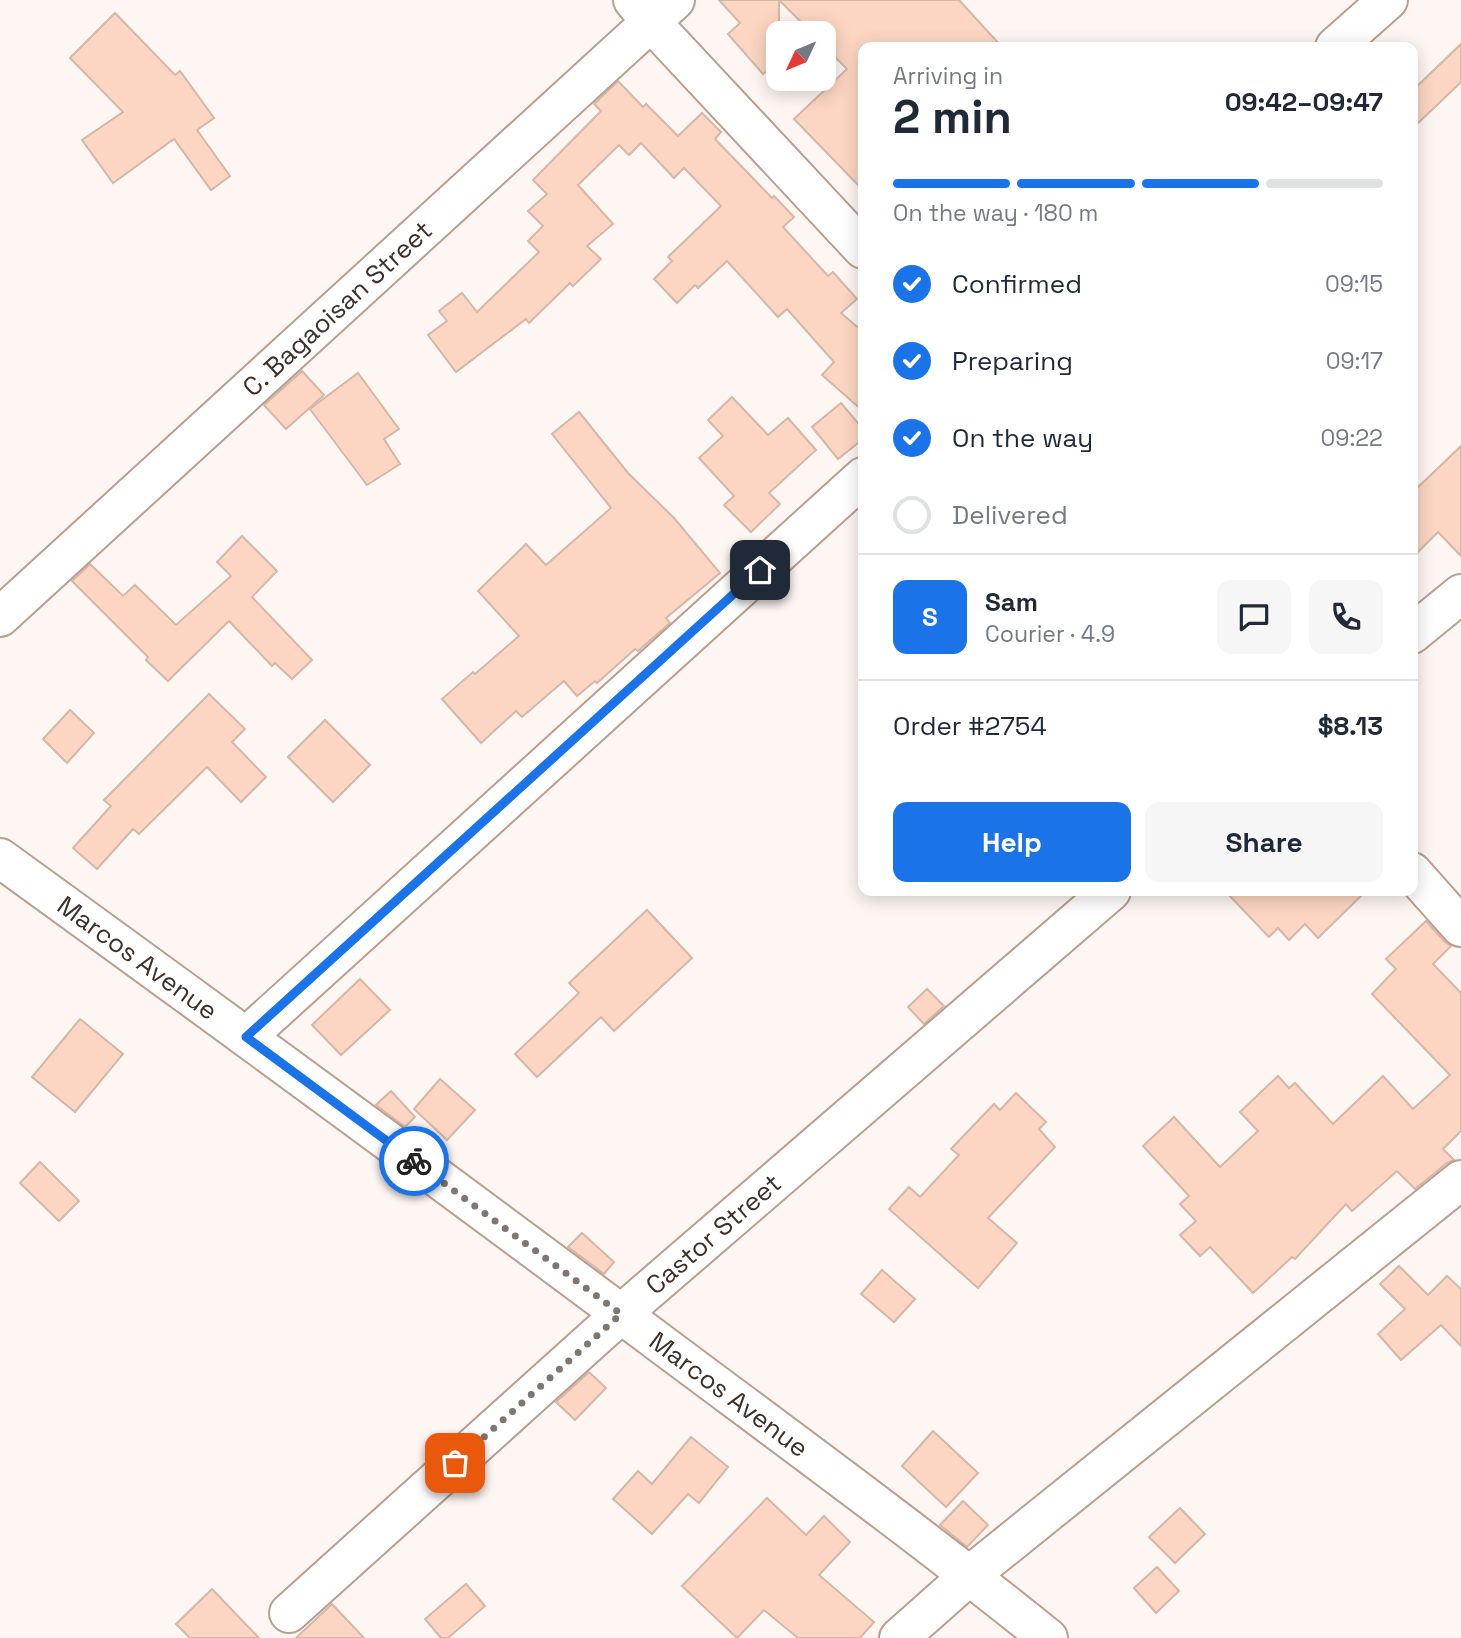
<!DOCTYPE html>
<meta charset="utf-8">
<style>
body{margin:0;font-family:"Space Grotesk",sans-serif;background:#f6f6f7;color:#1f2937;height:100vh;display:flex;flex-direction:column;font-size:26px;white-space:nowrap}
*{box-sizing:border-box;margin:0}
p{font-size:23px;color:#747a83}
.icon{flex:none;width:38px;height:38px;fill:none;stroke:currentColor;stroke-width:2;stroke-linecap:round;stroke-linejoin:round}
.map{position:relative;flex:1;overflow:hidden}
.details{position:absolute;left:858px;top:42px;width:560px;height:854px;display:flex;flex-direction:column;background:#fff;border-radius:14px;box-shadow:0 4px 18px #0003}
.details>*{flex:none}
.needle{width:46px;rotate:226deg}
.controls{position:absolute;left:766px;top:21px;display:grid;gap:14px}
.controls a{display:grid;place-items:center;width:70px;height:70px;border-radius:14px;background:#fff;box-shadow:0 4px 18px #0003;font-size:35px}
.pin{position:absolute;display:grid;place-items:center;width:60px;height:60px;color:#fff;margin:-30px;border-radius:14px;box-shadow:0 4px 10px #0006}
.courier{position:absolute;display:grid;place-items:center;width:70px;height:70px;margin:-35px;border:5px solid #1a73e8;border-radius:50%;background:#fff;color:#222;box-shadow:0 2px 9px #0007}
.summary em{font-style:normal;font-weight:800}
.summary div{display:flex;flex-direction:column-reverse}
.summary{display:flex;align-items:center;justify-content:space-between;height:119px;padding:0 35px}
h1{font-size:46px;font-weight:800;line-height:52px}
.bar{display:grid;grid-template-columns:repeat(4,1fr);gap:10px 7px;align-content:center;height:84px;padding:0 35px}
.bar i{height:9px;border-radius:5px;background:#e0e1e3}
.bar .current{background:#1a73e8}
.bar p{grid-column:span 4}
.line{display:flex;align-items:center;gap:18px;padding:0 35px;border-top:2px solid #e0e1e3}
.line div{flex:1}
.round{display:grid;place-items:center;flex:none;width:74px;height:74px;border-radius:14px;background:#f6f6f7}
ol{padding:0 35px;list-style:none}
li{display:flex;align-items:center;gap:21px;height:77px}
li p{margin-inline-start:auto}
li .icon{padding:7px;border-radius:50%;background:#1a73e8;color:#fff;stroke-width:4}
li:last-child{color:#747a83}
li i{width:38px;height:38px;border:4px solid #e0e1e3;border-radius:50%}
.action{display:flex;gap:14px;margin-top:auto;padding:14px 35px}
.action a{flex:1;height:80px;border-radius:14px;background:#1a73e8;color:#fff;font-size:28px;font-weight:800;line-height:80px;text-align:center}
.action a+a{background:#f6f6f7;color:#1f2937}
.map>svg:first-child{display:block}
.building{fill:#fcd6c2;stroke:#d5b7a7;stroke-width:2}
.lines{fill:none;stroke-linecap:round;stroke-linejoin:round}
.minor-casing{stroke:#bc9e8f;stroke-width:42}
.major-casing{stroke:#bc9e8f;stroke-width:42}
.minor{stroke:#fff;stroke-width:38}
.major{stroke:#fff;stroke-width:38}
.done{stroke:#807570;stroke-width:7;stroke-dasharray:0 12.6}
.route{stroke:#1a73e8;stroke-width:9}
.labels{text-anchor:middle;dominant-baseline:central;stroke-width:7;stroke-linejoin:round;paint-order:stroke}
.street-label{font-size:26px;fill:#3c302a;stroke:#fff}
</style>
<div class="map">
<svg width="1461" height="1638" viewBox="0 0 1461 1638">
<rect width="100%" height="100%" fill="#fdf6f3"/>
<!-- building -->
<g class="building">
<path d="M719,0H779V60L763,74L728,34L740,23Z"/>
<path d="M779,0H959L1002,47H863V190L794,119L847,69L824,46V33H812Z"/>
<path d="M115,13L175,75L180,71L214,118L197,130L230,176L211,190L174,139L113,183L82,140L123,112L70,58Z"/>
<path d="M1461,44V82L1412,129V91Z"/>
<path d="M618,81L643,107L646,104L678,136L702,113L721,132L715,139L772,198L774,196L794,217L783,227L828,276L833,272L857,299L841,313L862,331L863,330V411L822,375L834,362L787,309L778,317L727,261L698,288L695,285L677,303L654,279L672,261L668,257L721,206L684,168L674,178L641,143L629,155L619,145L578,185L613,224L587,246L601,259L573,286L570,283L529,323L526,319L456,372L428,335L447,321L439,311L462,293L477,312L539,252L528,241L543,226L528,211L547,194L533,180L601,111L594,104Z"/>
<path d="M302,371L324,395L286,429L264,405Z"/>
<path d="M358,373L399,429L384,439L400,464L367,485L310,409Z"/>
<path d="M732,397L768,435L788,418L816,450L769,493L780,504L751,532L724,505L734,496L699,458L723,436L708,420Z"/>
<path d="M841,403L863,429V439L838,459L812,427Z"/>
<path d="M579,412L628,473L674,518L720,573L666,618L670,623L638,651L635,649L597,683L595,681L577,696L564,681L522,717L516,711L481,743L442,699L473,672L475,674L519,636L478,591L526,544L546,565L611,508L552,434Z"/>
<path d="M1461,446V556L1438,532L1412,558V493Z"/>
<path d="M242,536L277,571L252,597L312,660L292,679L275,663L272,666L229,621L168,681L146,660L148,657L72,581L90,564L123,596L135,585L176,625L231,576L217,562Z"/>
<path d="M209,694L245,729L232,742L266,777L241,802L207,767L139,834L133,829L97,869L73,848L111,806L104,800Z"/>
<path d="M70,710L94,733L67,763L43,739Z"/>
<path d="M325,720L370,765L333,802L288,757Z"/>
<path d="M1225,891H1366L1318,938L1305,924L1289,940L1278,928L1269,937Z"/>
<path d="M647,910L692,958L614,1031L601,1017L537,1077L515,1054L579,993L569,983Z"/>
<path d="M1426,921L1445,942L1451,946L1433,964L1461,993V1131L1443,1149L1454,1160L1447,1163L1415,1189L1397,1171L1352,1211L1346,1204L1295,1259L1292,1257L1253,1293L1210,1247L1200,1256L1180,1235L1196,1221L1180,1204L1189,1196L1143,1146L1174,1117L1220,1167L1258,1131L1240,1112L1278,1076L1289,1088L1295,1083L1333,1124L1383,1076L1413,1109L1450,1075L1372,994L1396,969L1386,959Z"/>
<path d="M360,979L390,1010L341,1055L312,1025Z"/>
<path d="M927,989L944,1006L924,1024L908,1007Z"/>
<path d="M80,1019L123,1054L75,1112L32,1077Z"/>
<path d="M440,1079L475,1110L447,1140L414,1109Z"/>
<path d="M391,1091L415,1117L405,1127L376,1105Z"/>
<path d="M1016,1093L1046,1122L1039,1129L1055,1147L988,1218L1017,1243L978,1288L889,1209L909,1187L920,1197L959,1155L951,1149L994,1104L1000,1110Z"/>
<path d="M40,1162L79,1201L59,1221L20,1183Z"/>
<path d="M582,1233L614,1262L604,1274L568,1247Z"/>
<path d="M1399,1266L1428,1295L1447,1276L1461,1289V1346L1441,1325L1401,1360L1378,1334L1405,1309L1380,1284Z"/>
<path d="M882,1270L915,1299L894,1322L861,1294Z"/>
<path d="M589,1372L606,1388L575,1420L556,1402Z"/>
<path d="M933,1431L978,1473L946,1507L902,1466Z"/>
<path d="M691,1437L728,1467L699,1503L688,1494L652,1534L613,1499L638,1471L652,1484Z"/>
<path d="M767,1498L806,1535L824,1516L850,1542L819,1575L874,1622L860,1638H798L764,1610L737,1638L682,1586Z"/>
<path d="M963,1501L988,1525L967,1547L940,1525Z"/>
<path d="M1180,1508L1205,1534L1175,1563L1149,1537Z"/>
<path d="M1157,1567L1179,1591L1156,1613L1134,1588Z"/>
<path d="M466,1584L485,1606L448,1638H441L425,1619Z"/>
<path d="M212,1589L259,1638H190L176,1624Z"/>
<path d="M332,1604L364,1638H296Z"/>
</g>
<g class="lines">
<defs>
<g id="minor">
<path d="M633,0L651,22L863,249"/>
<path d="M1335,47L1388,0"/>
<path id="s1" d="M0,617L675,0"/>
<path d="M1412,634L1461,594"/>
<path d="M1412,872L1461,927"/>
<path d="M246,1037L863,477"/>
<path id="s2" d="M289,1613L621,1314L1111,891"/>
<path d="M899,1638L970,1575L1461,1180"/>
</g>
<g id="major">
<path id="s3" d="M0,858C225,1021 449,1185 672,1352C798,1446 925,1539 1048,1638"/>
</g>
</defs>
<!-- minor casing -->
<use href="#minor" class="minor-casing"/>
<!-- major casing -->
<use href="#major" class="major-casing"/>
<!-- minor -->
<use href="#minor" class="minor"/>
<!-- major -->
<use href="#major" class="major"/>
</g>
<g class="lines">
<!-- done -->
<path class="done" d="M414,1161L621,1314L455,1463"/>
<!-- route -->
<path class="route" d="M414,1161L246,1037L760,570"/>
</g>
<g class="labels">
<!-- street labels -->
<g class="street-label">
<text stroke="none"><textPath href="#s1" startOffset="457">C. Bagaoisan Street</textPath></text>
<text stroke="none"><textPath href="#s3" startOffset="170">Marcos Avenue</textPath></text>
<text stroke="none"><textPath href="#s2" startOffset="569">Castor Street</textPath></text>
<text stroke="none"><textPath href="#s3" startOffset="905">Marcos Avenue</textPath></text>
</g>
</g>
</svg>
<div class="controls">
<a><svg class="needle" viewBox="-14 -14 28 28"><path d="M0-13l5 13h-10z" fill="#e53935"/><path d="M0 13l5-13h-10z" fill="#747a83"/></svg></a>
</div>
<div class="pin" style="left:455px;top:1463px;background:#ea580c"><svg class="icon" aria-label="bag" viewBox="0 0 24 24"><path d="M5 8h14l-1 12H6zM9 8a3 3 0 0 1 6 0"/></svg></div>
<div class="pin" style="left:760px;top:570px;background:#1f2937"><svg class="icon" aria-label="home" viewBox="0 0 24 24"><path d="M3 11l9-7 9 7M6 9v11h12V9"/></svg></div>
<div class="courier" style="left:414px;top:1161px"><svg class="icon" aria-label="bike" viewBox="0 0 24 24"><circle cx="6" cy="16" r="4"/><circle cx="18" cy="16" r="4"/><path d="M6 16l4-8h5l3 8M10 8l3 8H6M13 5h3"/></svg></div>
<section class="details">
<div class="summary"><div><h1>2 min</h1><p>Arriving in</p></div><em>09:42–09:47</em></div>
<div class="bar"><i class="current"></i><i class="current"></i><i class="current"></i><i></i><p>On the way · 180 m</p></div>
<ol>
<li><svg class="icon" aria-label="check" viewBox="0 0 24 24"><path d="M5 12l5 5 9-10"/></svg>Confirmed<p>09:15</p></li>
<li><svg class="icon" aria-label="check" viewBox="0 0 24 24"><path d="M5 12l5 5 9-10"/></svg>Preparing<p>09:17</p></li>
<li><svg class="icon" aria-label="check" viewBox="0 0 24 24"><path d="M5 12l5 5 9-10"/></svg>On the way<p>09:22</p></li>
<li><i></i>Delivered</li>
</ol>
<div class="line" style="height:126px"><b class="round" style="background:#1a73e8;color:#fff">S</b><div><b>Sam</b><p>Courier · 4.9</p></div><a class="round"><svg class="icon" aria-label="chat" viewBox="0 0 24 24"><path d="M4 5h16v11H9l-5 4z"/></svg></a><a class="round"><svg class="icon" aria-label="phone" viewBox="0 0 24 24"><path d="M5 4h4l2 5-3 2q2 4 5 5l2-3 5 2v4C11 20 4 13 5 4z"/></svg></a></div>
<div class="line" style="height:91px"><div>Order #2754</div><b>$8.13</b></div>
<div class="action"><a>Help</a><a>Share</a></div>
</section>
</div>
